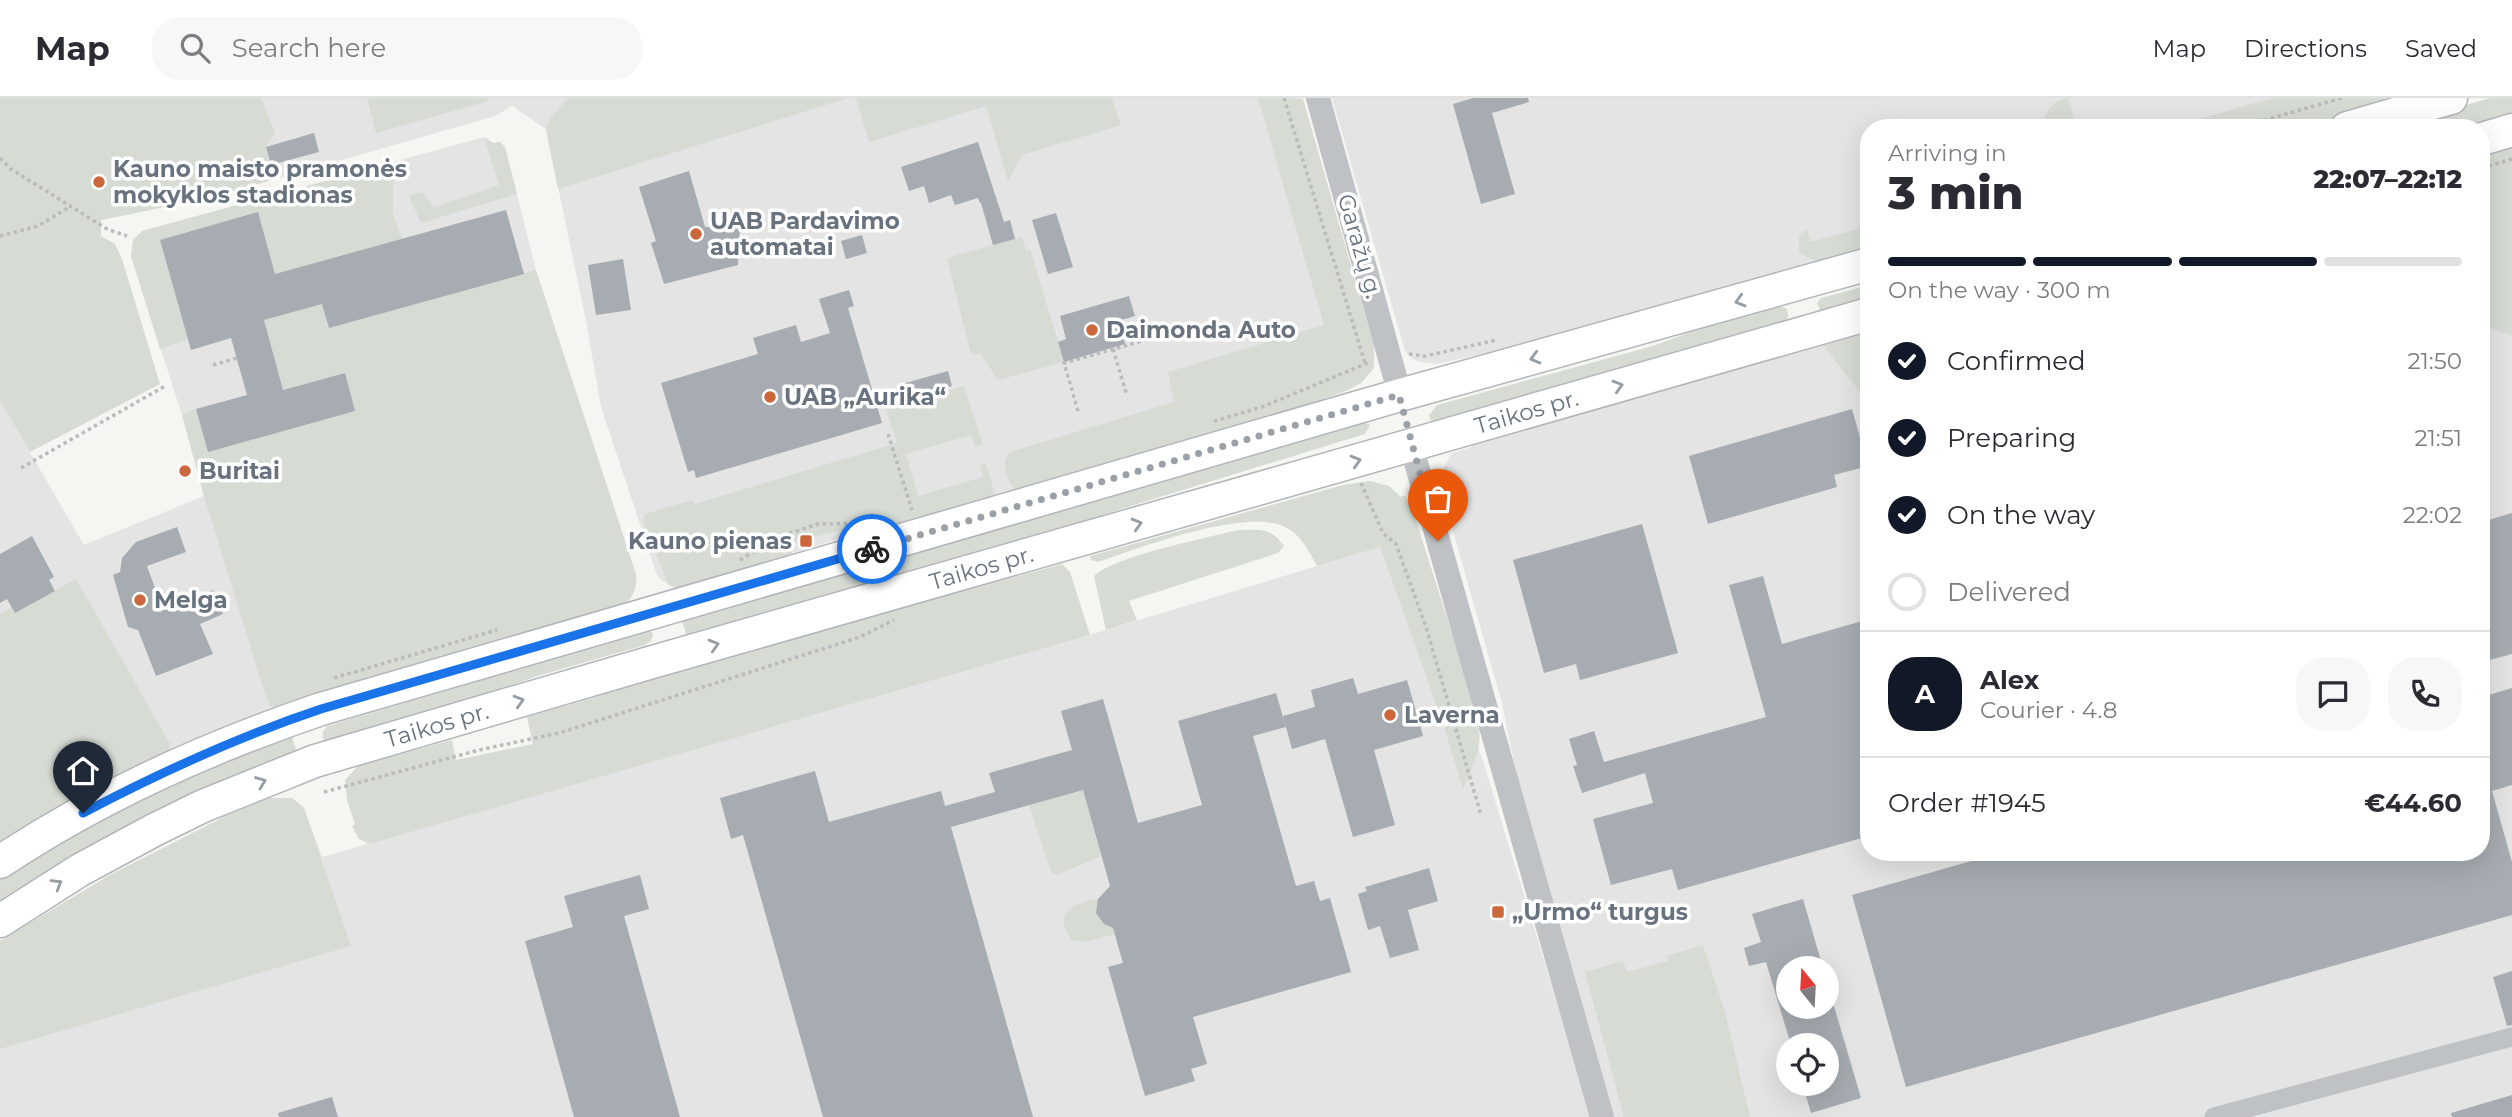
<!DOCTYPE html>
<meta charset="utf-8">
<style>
body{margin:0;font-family:Montserrat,sans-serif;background:#f7f7f7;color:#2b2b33;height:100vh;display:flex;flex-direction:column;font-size:26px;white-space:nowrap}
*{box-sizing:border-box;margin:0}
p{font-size:23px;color:#7c7c81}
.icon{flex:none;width:38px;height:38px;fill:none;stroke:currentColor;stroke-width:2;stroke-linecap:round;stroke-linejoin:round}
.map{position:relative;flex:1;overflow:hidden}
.sheet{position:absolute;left:1860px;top:21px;width:630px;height:742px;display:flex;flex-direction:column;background:#fff;border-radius:28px;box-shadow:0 7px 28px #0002}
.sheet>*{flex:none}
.needle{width:46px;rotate:342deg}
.tools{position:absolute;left:1776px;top:858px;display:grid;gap:14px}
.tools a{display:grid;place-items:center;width:63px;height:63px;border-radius:50%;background:#fff;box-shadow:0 7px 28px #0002;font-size:35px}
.pin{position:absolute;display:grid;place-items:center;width:60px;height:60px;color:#fff;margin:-72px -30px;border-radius:50% 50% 50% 0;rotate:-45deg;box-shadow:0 0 7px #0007}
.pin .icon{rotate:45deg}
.courier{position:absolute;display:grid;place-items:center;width:70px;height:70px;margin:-35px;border:5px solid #1a73e8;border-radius:50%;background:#fff;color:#222;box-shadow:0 2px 9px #0007}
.head em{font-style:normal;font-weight:800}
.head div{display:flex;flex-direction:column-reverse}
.head{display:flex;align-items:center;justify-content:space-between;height:119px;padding:0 28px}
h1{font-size:46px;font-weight:800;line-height:52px}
.bar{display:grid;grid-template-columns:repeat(4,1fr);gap:10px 7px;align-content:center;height:84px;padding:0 28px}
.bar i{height:9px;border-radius:5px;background:#e1e1e2}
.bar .active{background:#111827}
.bar p{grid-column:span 4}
.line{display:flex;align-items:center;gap:18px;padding:0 28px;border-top:2px solid #e1e1e2}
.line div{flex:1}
.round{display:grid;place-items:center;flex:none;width:74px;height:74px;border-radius:28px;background:#f7f7f7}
ol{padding:0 28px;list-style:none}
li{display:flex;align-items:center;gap:21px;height:77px}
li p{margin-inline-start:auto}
li .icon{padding:7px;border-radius:50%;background:#111827;color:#fff;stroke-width:4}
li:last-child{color:#7c7c81}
li i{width:38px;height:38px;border:4px solid #e1e1e2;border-radius:50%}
header{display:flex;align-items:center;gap:42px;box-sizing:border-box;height:98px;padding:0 35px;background:#fff;border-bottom:2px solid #e1e1e2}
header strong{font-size:33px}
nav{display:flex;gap:38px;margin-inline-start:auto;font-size:24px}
.search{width:490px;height:63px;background:#f7f7f7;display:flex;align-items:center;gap:18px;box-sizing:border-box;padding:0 24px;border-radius:28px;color:#7c7c81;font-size:26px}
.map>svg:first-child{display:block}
.built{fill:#e3e4e3;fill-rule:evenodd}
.green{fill:#d6dbd4}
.building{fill:#a6acb1}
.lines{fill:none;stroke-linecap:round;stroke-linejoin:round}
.primary-casing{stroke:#b3b6b9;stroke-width:35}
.path{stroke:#b9bbbd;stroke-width:3.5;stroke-dasharray:3.5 3.5;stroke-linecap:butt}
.minor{stroke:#bfc2c5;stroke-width:19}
.tertiary{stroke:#bfc2c5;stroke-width:24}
.primary{stroke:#fff;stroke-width:32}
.oneway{stroke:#959da5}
.done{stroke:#99a0a7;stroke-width:7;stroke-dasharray:0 12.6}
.route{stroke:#1a73e8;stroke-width:9}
.poi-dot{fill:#cc673b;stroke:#fff;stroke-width:2.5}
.labels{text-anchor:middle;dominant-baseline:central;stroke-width:7;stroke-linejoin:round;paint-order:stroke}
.poi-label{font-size:23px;font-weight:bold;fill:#68737f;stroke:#fff;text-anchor:start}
.street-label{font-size:23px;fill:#68737f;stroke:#fff}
</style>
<header>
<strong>Map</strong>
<div class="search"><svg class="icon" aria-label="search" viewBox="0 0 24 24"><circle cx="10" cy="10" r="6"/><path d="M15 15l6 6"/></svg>Search here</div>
<nav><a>Map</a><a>Directions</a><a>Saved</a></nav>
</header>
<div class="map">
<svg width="2512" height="1019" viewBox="0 0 2512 1019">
<rect width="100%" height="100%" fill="#f5f5f2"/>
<!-- built -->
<g class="built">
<path d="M0,0H1302L1374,248V270L1361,285L1348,292L896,429L867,432L792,455L757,472L669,487L660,481L656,474L601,309L587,228L546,31L512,8L495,18L272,82L203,101L101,122Z"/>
<path d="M1332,0H2384L2305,30H1869V155L1602,230L1436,266L1420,264L1413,261L1405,253Z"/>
<path d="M484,39L493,45L500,44L505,49L536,172L263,584L266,599L280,613L0,753V303L84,447L204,398L182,317L131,158L133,142L142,133Z"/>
<path d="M2512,43V1019H1612L1516,675L1502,605L1441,391V375L1452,355L1472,349L1471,342L1821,245L1863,298L1869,320V754H2482V52ZM1788,870H1827V908H1788ZM1788,947H1827V985H1788Z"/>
<path d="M1380,449L1444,629L1463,691L1478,647L1592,1019H0V843L110,777L226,718L269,700H292L304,710L322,759L1080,540Z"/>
</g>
<!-- green -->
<g class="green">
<path d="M0,0H261L275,35L266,49L271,67L272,82L203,101L101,122V138L115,146L122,161L160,286L30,354L0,303Z"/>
<path d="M367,0H487L488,3L376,35Z"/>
<path d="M568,0H848L558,91L546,32L550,21Z"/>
<path d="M856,0H1112L1121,27L1022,57L1008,83L986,8L869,44Z"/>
<path d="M1258,0L1303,1L1374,248V270L1361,285L1348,292L1286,315L1028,395L1013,389C1005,379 1001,364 1010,354L1174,304L1168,274L1324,227Z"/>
<path d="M2068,0L2077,30H2042C2045,14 2051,3 2068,0Z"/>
<path d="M2272,0H2384L2385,4L2378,9L2305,30H2169Z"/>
<path d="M2490,0H2512V21L2482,30H2387Z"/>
<path d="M484,39L493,45L500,44L505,49L517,96L421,125L409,98L422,94L434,109L499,87Z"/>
<path d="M2512,43V237L2482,228V52Z"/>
<path d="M393,65V116L402,141L294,171L283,204L258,114L160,142L188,241L160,251L131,158L133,142L142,133Z"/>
<path d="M1869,128V155C1845,160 1819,172 1799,153V138L1807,131L1811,144Z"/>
<path d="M1022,139L1026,152L1030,151L1064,264L998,282L980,255L971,256L947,160Z"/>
<path d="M536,172L636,476C638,491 632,499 623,511L280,613L270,607L266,599L204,398L182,317L196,311L208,353L355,313L344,275L283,292L264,222L322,206L329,230Z"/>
<path d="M1869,187V202L1821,215L1817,205L1821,200Z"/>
<path d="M1777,206L1787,211L1788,217L1786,225L1432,327L1429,317L1437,307L1653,248L1709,227Z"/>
<path d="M1869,232V320L1863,298L1821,245Z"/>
<path d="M964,288L983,347L975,349L971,337L906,356L918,398L983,379L980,367L986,365L994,393L993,401L896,429L867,432L865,429L838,433L813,439L812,435L799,439V442L789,445L792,455L757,472L679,491L669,487L643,424L645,416L692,402L695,406L897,345L886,311Z"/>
<path d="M1362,323L1370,327L1365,336L1118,412L1030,444L686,544V535L680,518Z"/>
<path d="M1370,383L1389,388L1401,399L1405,397L1411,407L1472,598V607L1440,618L1380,449L1317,468C1310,455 1301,437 1287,430C1249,408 1139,450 1098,464L1091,462L1090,458L1343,387Z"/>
<path d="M1238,432C1259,432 1271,429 1284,448L1278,455L1129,503L1137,522L1106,532L1094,478C1115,458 1206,440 1238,432Z"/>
<path d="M1062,466L1070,474L1090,537L369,746L358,740L352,728L355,726L347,702L345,682L358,668L452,642L456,662L533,646L527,619L590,601L697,564L945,492L950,497Z"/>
<path d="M76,481L170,646L167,660L0,753V516L11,509L15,515Z"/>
<path d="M649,531L653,536L651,543L645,547L534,579L444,613L325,644C321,637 322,634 327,628L445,593L528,562Z"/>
<path d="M1472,621L1475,622C1488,640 1470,673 1463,692L1444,629Z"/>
<path d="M290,632L297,655L0,808V776L66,732Z"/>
<path d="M1083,692L1101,758L1057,777L1051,774L1029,707Z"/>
<path d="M269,700H292L304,710L351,848L0,951V843L110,777L226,718Z"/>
<path d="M1098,801C1096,816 1099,824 1113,830L1115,836L1086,844L1072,842C1052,815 1073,805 1098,801Z"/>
<path d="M1703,847L1725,914L1750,1019H1624L1585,874L1623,863L1627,874L1668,863L1667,858Z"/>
</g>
<!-- building -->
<g class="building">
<path d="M1473,0H1528L1529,4L1492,15L1515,96L1481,106L1453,6Z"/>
<path d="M314,35L319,54L271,67L266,49Z"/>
<path d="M978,44L1004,124L1010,122L1015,141L993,147L981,105H980L978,100L955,107L951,97L929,105L924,88L909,93L901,69Z"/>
<path d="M689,73L705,129H740L738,167L664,186L651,145L656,143L639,89Z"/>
<path d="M506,112L524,176L329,230L322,206L264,222L283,292L345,275L355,313L208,354L196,311L247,297L231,240L191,252L160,142L258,114L275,176Z"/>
<path d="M1056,115L1073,169L1048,176L1032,122Z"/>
<path d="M862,137L867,155L846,161L841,143Z"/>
<path d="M623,161L631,212L596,217L588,167Z"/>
<path d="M849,192L854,208L848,210L882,325L696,380L694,372L688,374L661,285L758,256L753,240L796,227L801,244L830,235L819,201Z"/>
<path d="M1129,198L1135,218L1118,223L1125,246L1064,264L1058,244L1066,241L1060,218Z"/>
<path d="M948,273L952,288L907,302L902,286Z"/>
<path d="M1852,311L1868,368L1834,377L1837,389L1708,426L1689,358Z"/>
<path d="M2512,415V556L2482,564V424Z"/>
<path d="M1642,426L1678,555L1580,582L1576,566L1544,575L1513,462Z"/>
<path d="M177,429L186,454L147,468L163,512L213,492L223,516L200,526L213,556L156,578L138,532L128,529L113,477L120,474L122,460L136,444Z"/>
<path d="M32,438L54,479L49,482L55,493L15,515L7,501L0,505V456Z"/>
<path d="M1763,478L1782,546L1869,521V738L1678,792L1672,771L1611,787L1593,721L1653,705L1645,675L1582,695L1573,668L1577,667L1569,641L1594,633L1604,664L1766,619L1729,487Z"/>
<path d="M1353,580L1358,596L1407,582L1423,638L1374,652L1395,727L1353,739L1325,641L1292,651L1283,618L1315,609L1311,592Z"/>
<path d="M2512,590V687L2492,693L2512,764V817L1906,989L1852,797L2003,754H2482V599Z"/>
<path d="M1276,595L1286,629L1253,638L1296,788L1314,783L1320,803L1330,800L1351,874L1193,919L1207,966L1191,971L1195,983L1145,998L1108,869L1123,865L1113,830L1104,826L1096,815L1098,801L1110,788L1083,692L951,729L1033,1019H823L743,737L731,741L720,700L815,673L829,724L941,693L945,708L995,694L989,675L1072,652L1061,613L1103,601L1138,725L1202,707L1178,623Z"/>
<path d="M1429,770L1438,803L1408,812L1419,852L1390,860L1380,828L1368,832L1358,796L1367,793L1365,789Z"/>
<path d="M640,777L649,811L624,818L680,1019H574L525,843L573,829L564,798Z"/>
<path d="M1803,801L1823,870H1788V908H1834L1861,1000L1811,1015L1802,985H1827V947H1791L1766,864L1749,868L1744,850L1761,844L1752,816Z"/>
<path d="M2512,873V927L2507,928L2493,879Z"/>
<path d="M2512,997V1019H2452L2451,1015Z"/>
<path d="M332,999L338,1019H279L278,1015Z"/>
</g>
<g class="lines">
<defs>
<g id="primary">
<path d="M2347,30L2451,0"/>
<path d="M2482,41L2512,32"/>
<path d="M0,764C99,698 209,649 321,611L1400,297L1869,166"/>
<path id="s1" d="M0,823L80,772L154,732L203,708L315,663L649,565L1869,216"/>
</g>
</defs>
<!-- primary casing -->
<use href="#primary" class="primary-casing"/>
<!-- path -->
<g class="path">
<path d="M1284,0L1365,265"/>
<path d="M2237,30L2342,0"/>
<path d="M0,60L11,71L107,131L127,138"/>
<path d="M2482,70L2512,61"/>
<path d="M0,138L38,128L71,108"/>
<path d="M1113,251L1127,298"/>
<path d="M1409,256L1425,258L1497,242"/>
<path d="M213,267L237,260"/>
<path d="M1078,313L1064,265L1149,241"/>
<path d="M1214,323L1262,309L1370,264"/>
<path d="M888,336L912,412"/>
<path d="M21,370L167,287"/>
<path d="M1361,385L1383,435L1396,446L1426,529L1481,717"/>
<path d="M740,462L776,440L818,426L864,425"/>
<path d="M334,580L497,532"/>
<path d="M324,694L479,652L559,635L860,539L894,522"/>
</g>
<!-- minor -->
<path class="minor" d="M2214,1019L2512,939"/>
<!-- tertiary -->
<g class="tertiary">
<path d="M1318,0L1400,297"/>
<path d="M1411,347L1602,1019"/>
</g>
<!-- primary -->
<use href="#primary" class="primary"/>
</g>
<!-- one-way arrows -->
<defs><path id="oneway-chevron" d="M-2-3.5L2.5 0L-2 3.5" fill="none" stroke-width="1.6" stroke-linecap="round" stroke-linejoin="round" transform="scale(1.75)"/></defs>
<g class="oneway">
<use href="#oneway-chevron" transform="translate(1740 203) rotate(164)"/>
<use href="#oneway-chevron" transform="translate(1535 260) rotate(165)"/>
<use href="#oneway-chevron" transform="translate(1618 288) rotate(-16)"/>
<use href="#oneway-chevron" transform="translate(1356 363) rotate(-16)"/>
<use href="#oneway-chevron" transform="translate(1137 426) rotate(-16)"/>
<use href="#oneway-chevron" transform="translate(714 547) rotate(-16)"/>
<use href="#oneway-chevron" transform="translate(519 603) rotate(-16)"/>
<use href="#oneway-chevron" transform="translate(261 684) rotate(-21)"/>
<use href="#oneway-chevron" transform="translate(57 786) rotate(-31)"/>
</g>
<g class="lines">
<!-- done -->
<path class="done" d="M872,451L1399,297L1438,443"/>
<!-- route -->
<path class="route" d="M83,715C161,674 237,639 321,611L872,451"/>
</g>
<!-- markers -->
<g class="poi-dot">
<circle cx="99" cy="84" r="7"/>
<circle cx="696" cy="136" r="7"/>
<circle cx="1092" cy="232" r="7"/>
<circle cx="770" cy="299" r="7"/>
<circle cx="185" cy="373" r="7"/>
<rect x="799" y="436" width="14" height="14" rx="3.5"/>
<circle cx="140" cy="502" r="7"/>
<circle cx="1390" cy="617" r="7"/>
<rect x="1491" y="807" width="14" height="14" rx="3.5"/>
</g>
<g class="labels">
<!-- poi labels -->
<g class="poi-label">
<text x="113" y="71">Kauno maisto pramonės<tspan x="113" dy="26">mokyklos stadionas</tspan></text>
<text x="710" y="123">UAB Pardavimo<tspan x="710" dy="26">automatai</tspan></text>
<text x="1106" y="232">Daimonda Auto</text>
<text x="784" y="299">UAB „Aurika“</text>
<text x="199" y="373">Buritai</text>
<text x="792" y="443" text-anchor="end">Kauno pienas</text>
<text x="154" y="502">Melga</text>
<text x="1404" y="617">Laverna</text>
<text x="1512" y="814">„Urmo“ turgus</text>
</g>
<!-- street labels -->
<g class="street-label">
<text transform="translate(1360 148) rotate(74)">Garažų g.</text>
<text stroke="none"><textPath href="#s1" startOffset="1615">Taikos pr.</textPath></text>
<text stroke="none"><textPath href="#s1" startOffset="1048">Taikos pr.</textPath></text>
<text stroke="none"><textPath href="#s1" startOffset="481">Taikos pr.</textPath></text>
</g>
</g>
</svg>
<div class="tools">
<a><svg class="needle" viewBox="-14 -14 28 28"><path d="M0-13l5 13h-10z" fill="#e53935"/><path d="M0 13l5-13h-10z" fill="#7c7c81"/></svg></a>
<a><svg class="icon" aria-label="locate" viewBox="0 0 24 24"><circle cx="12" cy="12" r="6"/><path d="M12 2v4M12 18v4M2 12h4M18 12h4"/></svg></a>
</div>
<div class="pin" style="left:1438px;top:443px;background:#ea580c"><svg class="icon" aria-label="bag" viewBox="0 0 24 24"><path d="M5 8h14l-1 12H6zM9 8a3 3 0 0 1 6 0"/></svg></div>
<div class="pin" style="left:83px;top:715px;background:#1f2937"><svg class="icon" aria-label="home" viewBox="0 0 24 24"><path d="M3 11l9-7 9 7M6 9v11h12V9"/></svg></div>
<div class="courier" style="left:872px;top:451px"><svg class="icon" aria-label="bike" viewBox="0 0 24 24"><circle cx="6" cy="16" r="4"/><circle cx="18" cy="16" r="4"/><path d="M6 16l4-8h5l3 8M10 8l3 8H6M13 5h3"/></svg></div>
<section class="sheet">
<div class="head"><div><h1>3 min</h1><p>Arriving in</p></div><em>22:07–22:12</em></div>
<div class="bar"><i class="active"></i><i class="active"></i><i class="active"></i><i></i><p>On the way · 300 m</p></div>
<ol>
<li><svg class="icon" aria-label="check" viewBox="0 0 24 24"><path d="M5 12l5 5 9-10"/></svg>Confirmed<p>21:50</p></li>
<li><svg class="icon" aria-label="check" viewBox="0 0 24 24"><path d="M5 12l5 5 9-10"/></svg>Preparing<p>21:51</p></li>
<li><svg class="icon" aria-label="check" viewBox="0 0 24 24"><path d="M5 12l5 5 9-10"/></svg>On the way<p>22:02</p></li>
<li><i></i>Delivered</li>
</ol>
<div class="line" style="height:126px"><b class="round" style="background:#111827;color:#fff">A</b><div><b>Alex</b><p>Courier · 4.8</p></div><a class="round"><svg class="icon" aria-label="chat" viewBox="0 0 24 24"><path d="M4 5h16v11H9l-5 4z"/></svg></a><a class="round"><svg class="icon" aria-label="phone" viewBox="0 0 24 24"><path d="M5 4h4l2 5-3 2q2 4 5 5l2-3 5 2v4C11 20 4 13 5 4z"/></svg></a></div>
<div class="line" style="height:91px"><div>Order #1945</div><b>€44.60</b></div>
</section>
</div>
